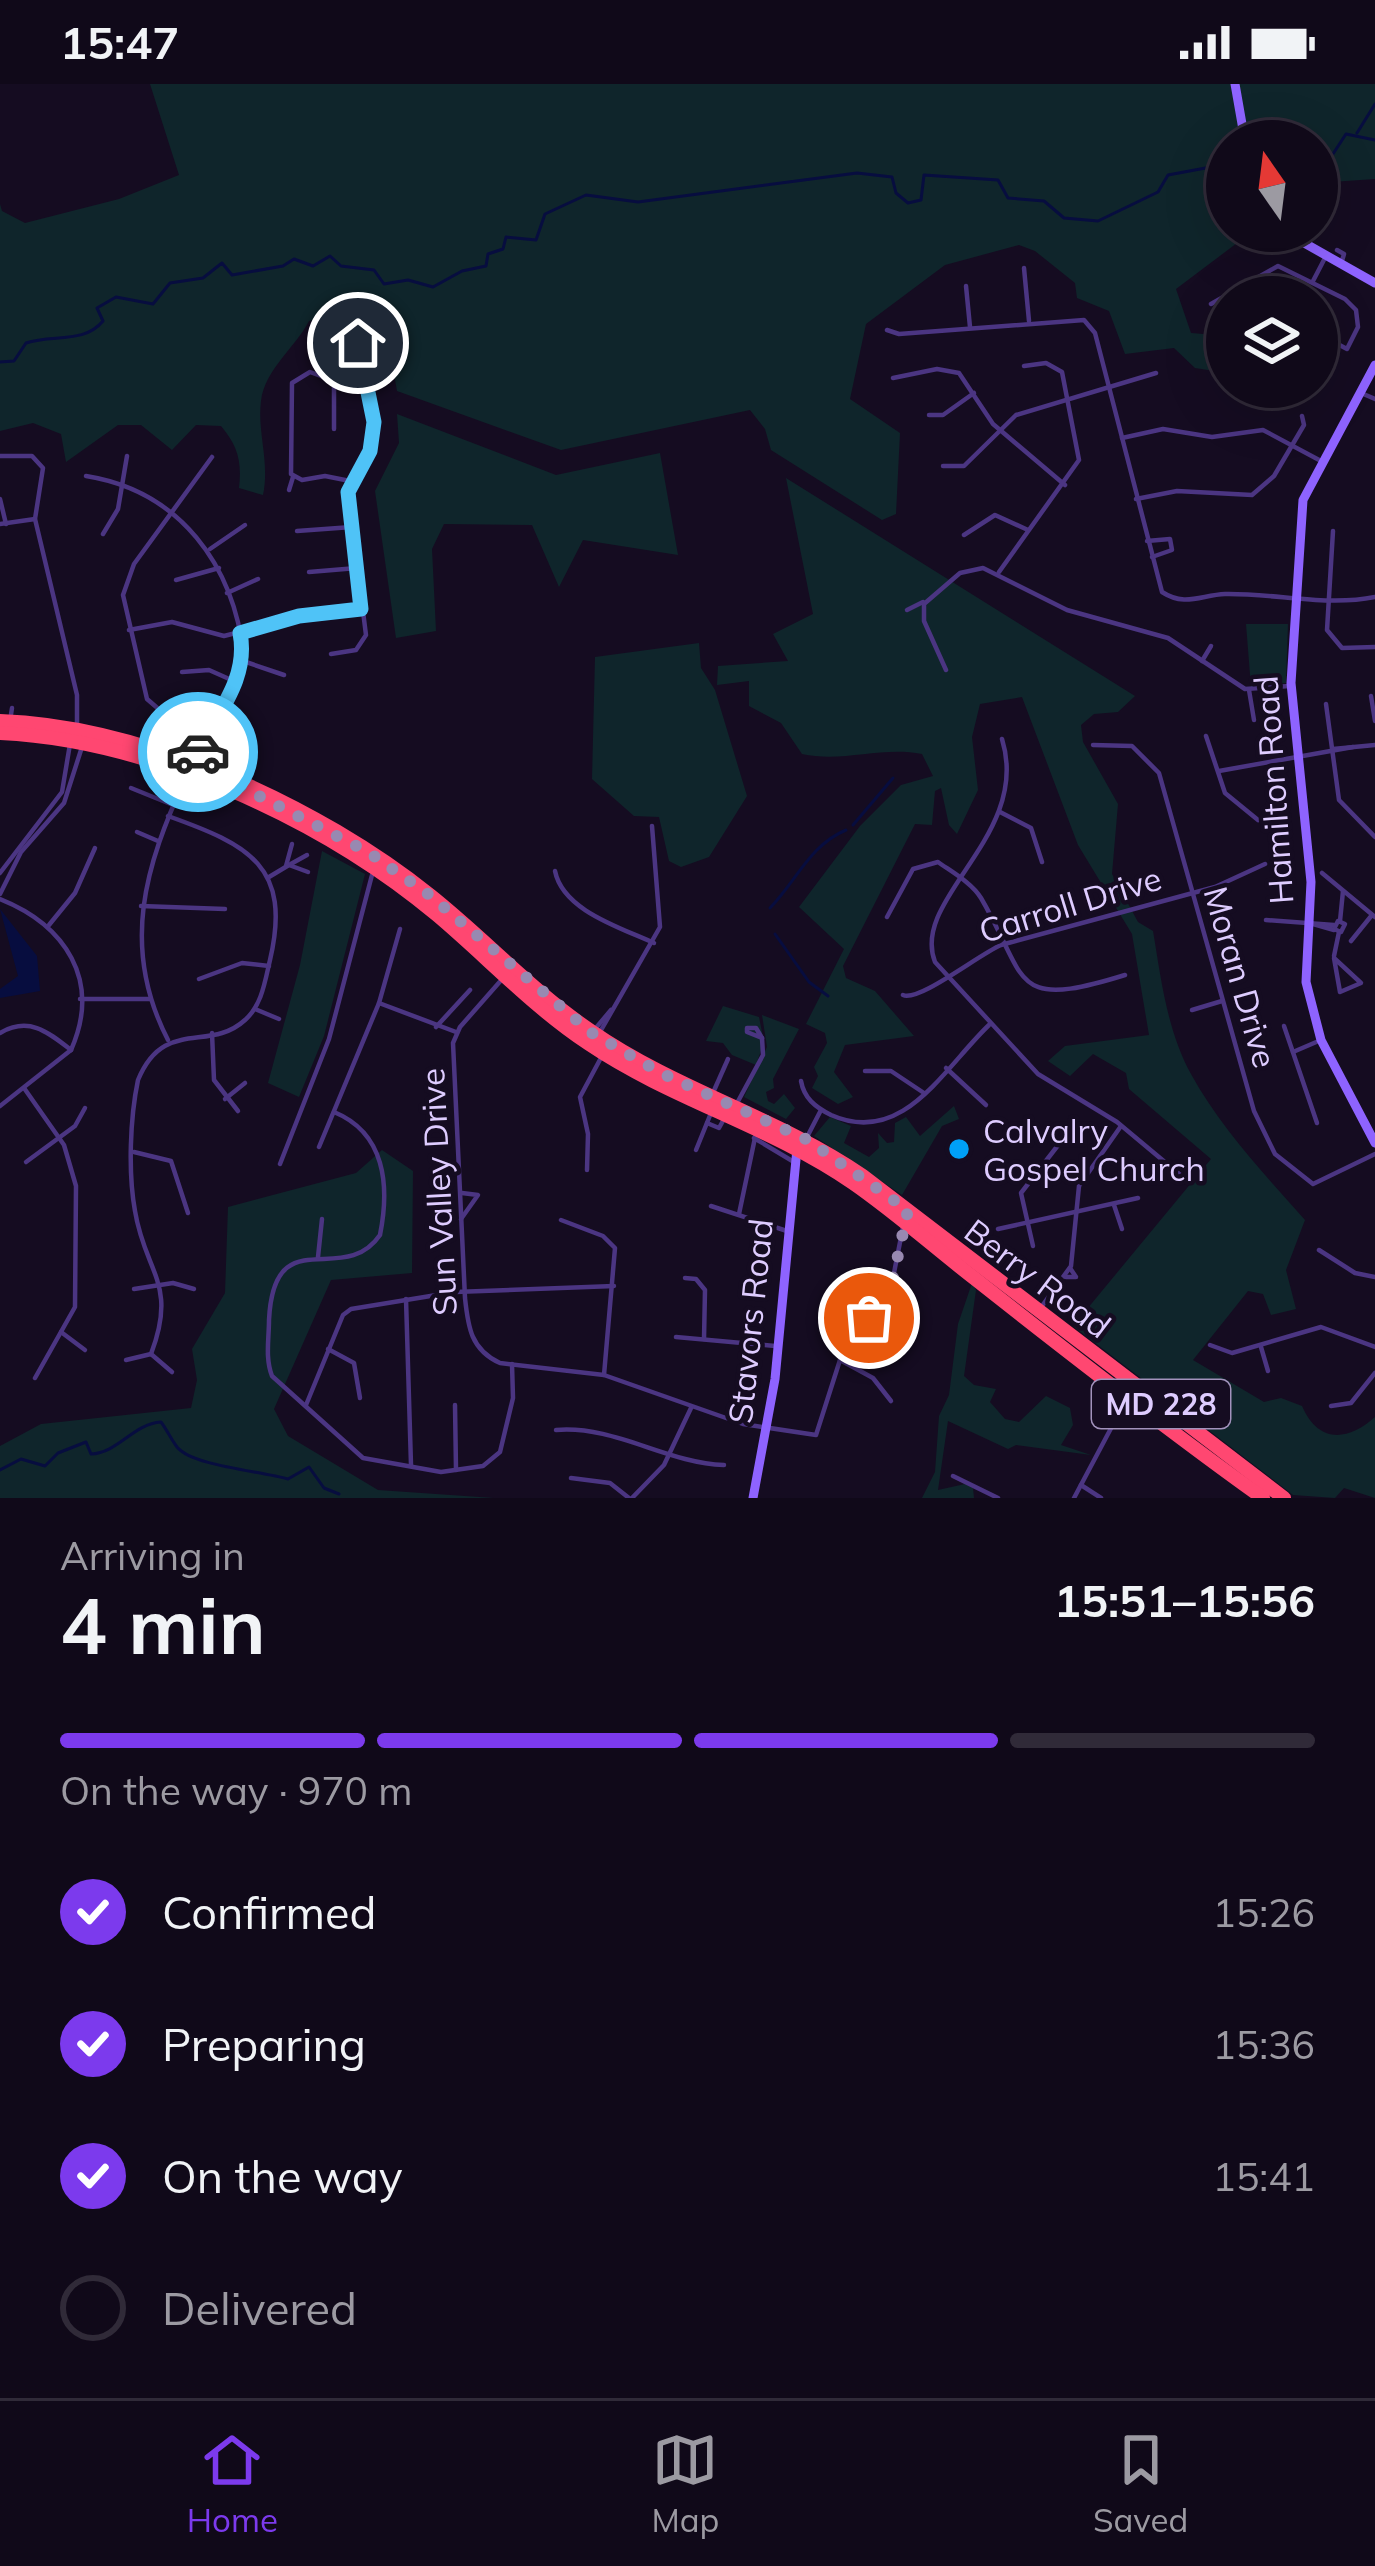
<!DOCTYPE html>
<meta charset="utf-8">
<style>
body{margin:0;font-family:Mulish,sans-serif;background:#1e1726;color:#f1f3f6;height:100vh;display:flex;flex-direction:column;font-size:45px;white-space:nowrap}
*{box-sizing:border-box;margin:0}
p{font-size:39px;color:#9c9aa2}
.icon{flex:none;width:66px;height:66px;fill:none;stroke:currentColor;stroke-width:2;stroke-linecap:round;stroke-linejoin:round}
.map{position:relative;height:1414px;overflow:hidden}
.side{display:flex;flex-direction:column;background:#100919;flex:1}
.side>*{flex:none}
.needle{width:78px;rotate:346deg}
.controls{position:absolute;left:1206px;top:36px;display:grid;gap:24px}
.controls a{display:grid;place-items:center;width:132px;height:132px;border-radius:50%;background:#100919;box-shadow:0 12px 48px #0002,0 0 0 3px #302a38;font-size:60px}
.pin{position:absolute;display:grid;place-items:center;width:102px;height:102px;color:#fff;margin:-51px;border:6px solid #fff;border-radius:50%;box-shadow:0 3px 12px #0007}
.courier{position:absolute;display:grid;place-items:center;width:120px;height:120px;margin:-60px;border:9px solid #4fc3f7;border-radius:50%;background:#fff;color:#222;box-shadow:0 3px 15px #0007}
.head em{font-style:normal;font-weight:700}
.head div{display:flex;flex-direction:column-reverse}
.head{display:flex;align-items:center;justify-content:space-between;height:204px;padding:0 60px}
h1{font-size:78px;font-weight:700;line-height:90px}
.bar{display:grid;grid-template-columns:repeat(4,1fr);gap:18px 12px;align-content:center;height:144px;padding:0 60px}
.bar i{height:15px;border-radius:9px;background:#302a38}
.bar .active{background:#7c3aed}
.bar p{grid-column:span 4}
ol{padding:0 60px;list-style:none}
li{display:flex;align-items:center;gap:36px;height:132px}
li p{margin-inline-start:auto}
li .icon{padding:12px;border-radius:50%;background:#7c3aed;color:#fff;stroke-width:4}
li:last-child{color:#9c9aa2}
li i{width:66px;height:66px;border:6px solid #302a38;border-radius:50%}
.status{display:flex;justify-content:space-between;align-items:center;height:84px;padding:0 60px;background:#100919;direction:ltr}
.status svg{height:33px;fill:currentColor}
.dock{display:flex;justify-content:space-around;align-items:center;height:168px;border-top:3px solid #302a38;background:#100919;font-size:33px;color:#9c9aa2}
.dock a{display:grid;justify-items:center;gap:6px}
.dock .active{color:#7c3aed}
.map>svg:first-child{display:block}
.green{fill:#0f252b}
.water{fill:#070d3f}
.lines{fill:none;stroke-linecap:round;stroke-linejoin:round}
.stream{stroke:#070d3f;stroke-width:3}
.street{stroke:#4b3582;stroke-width:4.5}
.secondary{stroke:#8e63ff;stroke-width:9}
.highway{stroke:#ff4771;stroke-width:14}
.done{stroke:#9889b1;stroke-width:12;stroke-dasharray:0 21.6}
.route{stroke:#4fc3f7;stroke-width:15}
.poi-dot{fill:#00a0f7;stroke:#150c21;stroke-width:4.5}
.labels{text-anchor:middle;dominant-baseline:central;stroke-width:9;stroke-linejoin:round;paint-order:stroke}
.shield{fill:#150c21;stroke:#a292bc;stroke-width:3}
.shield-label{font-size:30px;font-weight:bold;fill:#deccff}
.street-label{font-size:33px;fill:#deccff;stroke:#150c21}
.poi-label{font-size:33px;fill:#deccff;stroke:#150c21;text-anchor:start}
</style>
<div class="status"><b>15:47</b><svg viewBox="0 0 49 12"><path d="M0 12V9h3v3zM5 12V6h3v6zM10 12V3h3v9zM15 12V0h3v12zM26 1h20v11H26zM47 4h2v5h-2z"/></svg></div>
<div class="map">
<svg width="1375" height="1414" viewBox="0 0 1375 1414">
<rect width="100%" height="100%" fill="#150c21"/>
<!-- green -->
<g class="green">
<path d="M150,0H1375V95L1317,99V57H1227V147H1253L1176,205L1191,249L1227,252V289L1195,284L1174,264L1125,270L1109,227L1077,214L1075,199L1035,167L1019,161L945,181L866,240L850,315L900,349L896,430L882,436L771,366L765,345L750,326L561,366L397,307L383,228L377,224L309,237C295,264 265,285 261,317C257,348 270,378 263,411L239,404C242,378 238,362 221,342L196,341L172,366L141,341H118L66,378L61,350L33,339L0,347V120L2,127L25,139L119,115L179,91Z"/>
<path d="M397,330L556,391L660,369L678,471L583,456L559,503L532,441L444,440L432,465L436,547L396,554L375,407L399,359Z"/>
<path d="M786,394L1135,612L1118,628L1094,630L1081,641L1083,658L1118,720L1112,790L1138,838L1153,847C1161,894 1167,947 1191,990C1220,1043 1265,1091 1305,1136L1286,1186L1296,1225L1271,1231L1263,1210L1248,1207L1193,1276L1264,1318L1281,1314L1302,1322C1318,1359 1347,1358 1375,1333V1414L1344,1404L1335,1414L1293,1411L1073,1242L1211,1075L1129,1005L1126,989L1093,970L1070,992L1048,977L1065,962L1149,951L1132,850L1078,761L1022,613L980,620L972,653L978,706L957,750L949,741L941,704L935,707L932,741L915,740L843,882L846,894L875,907L914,952L845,961L834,988L853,1013L838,1020L812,1004L818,992L814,983L827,959L825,949L806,940L844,865L799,823L860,742L901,701L933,692L922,670C881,662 843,679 802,670L781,639L749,622V597L717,601L718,582L788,577L773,550L813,530Z"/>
<path d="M1246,540H1288L1286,599L1251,603Z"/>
<path d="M699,559L701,584L715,606L747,712L709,773L681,783L669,777L659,733L634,732L592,695L595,573Z"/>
<path d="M322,767L365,790L324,952L299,1013L268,999L300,881Z"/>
<path d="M723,922L759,933L764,958L756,981L732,971L723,959L706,957Z"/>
<path d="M762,931L799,945L773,995L774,1004L766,1008L768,1017L774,1020L784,1010L795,1024L786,1035L744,1013L767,963Z"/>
<path d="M954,1022L959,1035L942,1042L902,1111L814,1052L830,1033L851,1042L844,1059L869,1073L879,1064L878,1049L887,1059L894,1058L895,1039L906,1033L920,1052Z"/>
<path d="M382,1066L413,1087L412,1189L331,1196L274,1325L288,1352L378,1406L494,1414H0V1362L41,1340L191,1324L197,1296L192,1265L225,1209L228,1123L356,1089Z"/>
<path d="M972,1199L976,1206L964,1292L974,1301L996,1305L990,1318L1005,1335L1019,1338L1046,1312L1070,1324L1073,1341L1061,1361L1091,1371L1016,1361L1008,1365L948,1337L938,1406L965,1400L973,1404L974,1414H922L935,1388L939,1332L949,1311L958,1240Z"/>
</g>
<!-- water -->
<path class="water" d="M0,825L37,872L40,907L0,914V905L18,892Z"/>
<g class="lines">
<!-- stream -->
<g class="stream">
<path d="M1357,49L1375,20"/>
<path d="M1317,70L1331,73L1346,50L1375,56"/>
<path d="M0,278L14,277L26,259C53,250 84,260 103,237L97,224L116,213L153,220L170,199L203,194L222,179L232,191L283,182L294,175L313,182L330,172L341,182L374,186L384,200L408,196L433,203L462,187L486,182L488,170L503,165L506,153L536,156L545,130L586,111L638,118L857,89L892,93L896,109L908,119L921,116L924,91L998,96L1008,114L1044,117L1064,134L1098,137L1158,108L1168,91L1227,80"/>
<path d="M853,741L893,694"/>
<path d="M770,824C797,796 810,761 846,746"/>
<path d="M775,850L809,898L828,912"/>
<path d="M0,1386L21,1375L45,1382L58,1369L86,1358L91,1370C118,1369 133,1340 161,1338C167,1346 171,1355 177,1363C192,1382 261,1387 288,1395L309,1383L324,1404L339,1410"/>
</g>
<!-- street -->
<g class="street">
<path d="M1337,166L1344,170L1341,180"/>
<path d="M1024,184L1029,237"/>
<path d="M1250,197L1258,213"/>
<path d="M1313,197L1326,172"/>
<path d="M966,202L970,243"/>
<path d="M1211,220L1278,182L1345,215L1356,226L1358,243L1347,265L1317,249"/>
<path d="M887,246L899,250L1084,236L1095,249L1162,508C1185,523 1201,511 1225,510C1275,509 1326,523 1375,513"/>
<path d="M893,294L937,285L959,289L993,340L1065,401"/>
<path d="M1361,309L1375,315"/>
<path d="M929,331H943L974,309"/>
<path d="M334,345V298"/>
<path d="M1122,354L1163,345L1212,353L1263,346L1321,377"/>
<path d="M0,372H32L43,384L35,435L77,611V640"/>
<path d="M943,382H964L1016,331L1156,289"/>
<path d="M86,392C180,407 234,481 244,573L194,677"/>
<path d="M350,397L325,392L302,396L291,390L292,299L310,288L370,310"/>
<path d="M289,406L293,393"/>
<path d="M0,415L6,440"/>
<path d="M1136,415L1177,407L1252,411L1274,392L1304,341L1302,332"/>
<path d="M0,440L35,435"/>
<path d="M297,447L352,443"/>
<path d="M1333,447L1327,546L1342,564L1375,563"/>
<path d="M103,450L118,425L127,372"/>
<path d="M964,451L995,431L1028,446"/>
<path d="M1147,457L1170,455L1172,466L1152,473"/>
<path d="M210,465L245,441"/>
<path d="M309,488L357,484"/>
<path d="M999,488L1079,376L1062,288L1046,279L1024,282"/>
<path d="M176,496L219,484"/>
<path d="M227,509L258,495"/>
<path d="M907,526L923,518"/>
<path d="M129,546L172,538L224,552L303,532L361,525"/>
<path d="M331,570L356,566L366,551L348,408L373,358V325L363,266L353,256L333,253"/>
<path d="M243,577L284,591"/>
<path d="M1202,577L1211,562"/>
<path d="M946,586L924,537V520L960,489L983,484L1067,526L1168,554L1245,605L1290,602"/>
<path d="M182,588L209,586L236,598"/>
<path d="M1249,606L1254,636"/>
<path d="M1371,612L1375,637"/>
<path d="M1326,620L1339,716L1375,753"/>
<path d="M10,637L12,624"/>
<path d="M208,646L162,628L147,615L123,511L134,480L212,373"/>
<path d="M1206,652L1225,709L1258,736"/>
<path d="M1002,655C1032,752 910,814 935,878L1038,990L1117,1038L1184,1094"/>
<path d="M1093,661L1132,662L1159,689L1254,1027L1275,1070L1313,1100L1375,1070"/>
<path d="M1333,665L1375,661"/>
<path d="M1219,687L1353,663"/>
<path d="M131,704L173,721"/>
<path d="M1000,728L1031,744L1042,778"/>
<path d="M137,748L158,757"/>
<path d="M289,781L307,771"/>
<path d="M286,782L292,760"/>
<path d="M555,787C563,827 622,844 654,859"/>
<path d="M0,789L62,708L70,660"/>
<path d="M1322,789L1375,833"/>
<path d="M269,793L289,781L308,788"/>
<path d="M0,810L21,768L64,719L81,666"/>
<path d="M0,815C65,841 102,896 71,966L0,1022"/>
<path d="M141,822L225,825"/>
<path d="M887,833L913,785L938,778C952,788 972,799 981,814C1029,896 1009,927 1125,891"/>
<path d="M1266,836L1334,841"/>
<path d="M1338,837L1345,840L1341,848L1334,845Z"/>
<path d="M1340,837L1343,807"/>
<path d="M1313,840L1334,846"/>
<path d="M49,841L75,809L95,764"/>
<path d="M1351,857L1372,831"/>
<path d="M1334,872L1339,848"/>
<path d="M1334,874L1361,899L1340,908Z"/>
<path d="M504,893L460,943L453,959L465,1214C468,1243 471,1266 500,1279L604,1291L743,1340L816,1351L840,1276L893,1194L903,1143"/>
<path d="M199,895L242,879L269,882"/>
<path d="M903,911C919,918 978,871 1001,861L1215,803L1265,780"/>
<path d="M80,915H150"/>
<path d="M379,919L456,948"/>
<path d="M255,925L279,935"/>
<path d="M1192,926L1222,917"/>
<path d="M1284,942L1317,1039"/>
<path d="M436,943L470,906"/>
<path d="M747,944H756L762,954L747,948Z"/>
<path d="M595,945L611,926"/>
<path d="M600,948L660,843L652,742"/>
<path d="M0,949C29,932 48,948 71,966"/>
<path d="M212,949L214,996L238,1027"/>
<path d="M168,956C120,863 145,782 186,693"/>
<path d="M1293,968L1321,956"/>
<path d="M946,984L986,1021"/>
<path d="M865,987H891L924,1009"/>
<path d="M801,997C804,1014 815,1023 831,1031C903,1063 943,985 989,941"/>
<path d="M24,1004L64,1061L76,1102L75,1223L35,1294"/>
<path d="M712,1011L728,975"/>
<path d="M225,1015L245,999"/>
<path d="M736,1021L763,971L762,954"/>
<path d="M334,1028C385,1049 390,1101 380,1151C343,1205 274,1134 269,1236C269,1255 265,1274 272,1292L363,1374L441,1388L483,1382L500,1368L513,1314L512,1280"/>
<path d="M707,1039L719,1044L724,1035"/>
<path d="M807,1053L821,1026"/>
<path d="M754,1054L794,1078"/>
<path d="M319,1063L379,919L400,845"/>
<path d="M696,1066L711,1029"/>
<path d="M134,1068L171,1077L188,1129"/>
<path d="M26,1078L75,1042L85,1024"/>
<path d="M280,1080L329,955L372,791"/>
<path d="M587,1086L588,1050L580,1013L603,970"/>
<path d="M1114,1121L1122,1145"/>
<path d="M711,1122L787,1147"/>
<path d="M739,1130L756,1049"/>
<path d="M461,1135L478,1111L462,1109"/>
<path d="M561,1136L603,1152L615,1164L604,1291"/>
<path d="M998,1145L1138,1114"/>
<path d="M1033,1162L1021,1109L1059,1060"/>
<path d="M1319,1166L1355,1189L1375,1193"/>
<path d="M318,1173L322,1135"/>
<path d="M1066,1193H1076L1070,1184"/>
<path d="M685,1194L696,1195L705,1206L704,1255"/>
<path d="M134,1205L173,1199L194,1205"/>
<path d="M406,1215L411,1381"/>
<path d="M1042,1222L1071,1182L1079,1102L1121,1042"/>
<path d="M61,1248L85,1266"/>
<path d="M676,1253L775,1262"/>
<path d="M1210,1261L1232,1269L1321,1243L1375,1263"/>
<path d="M1261,1263L1268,1287"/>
<path d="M328,1265L354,1279L360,1314"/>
<path d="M151,1270C178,1199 145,1189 135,1127C128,1089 130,1034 138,996C164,933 209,969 245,936C262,921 265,897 270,876C292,782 249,761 168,732"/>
<path d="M151,1270L172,1288"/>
<path d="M126,1276L151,1270"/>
<path d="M840,1276L873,1294L891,1317"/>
<path d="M306,1321L343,1231L351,1225L455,1208L614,1202"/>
<path d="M455,1321L456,1386"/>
<path d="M1331,1322L1351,1319L1375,1289"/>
<path d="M556,1346C615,1341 666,1379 724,1381"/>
<path d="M953,1392L998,1414"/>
<path d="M571,1394L610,1399L629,1414"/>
<path d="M1081,1401L1101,1414"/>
<path d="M632,1414L664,1381L691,1324"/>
<path d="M1074,1414L1126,1316"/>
</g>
<!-- secondary -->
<g class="secondary">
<path d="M1235,0L1245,57"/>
<path d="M1283,147L1375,199"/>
<path d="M1375,281L1303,416L1291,599L1311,798L1306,898L1321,956L1375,1059"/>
<path d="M753,1414L775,1295L797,1065"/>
</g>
<!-- highway -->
<g class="highway">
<path d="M0,637C145,642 319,722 431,812C486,856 533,908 591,947C676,1006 777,1033 863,1092L1284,1414"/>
<path d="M0,649C150,656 322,735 437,831C488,874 533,923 589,960C672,1016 771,1042 853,1099C895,1128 934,1163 974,1194C1069,1269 1165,1344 1263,1414"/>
</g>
</g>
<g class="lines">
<!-- done -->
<path class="done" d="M198,668L193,678L368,768L427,809L592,949L663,990L806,1055L908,1126L893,1194L869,1234"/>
<!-- route -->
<path class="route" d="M198,668C217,629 249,595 240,549L299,532L361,525L348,408L370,367L374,338L358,259"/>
</g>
<!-- markers -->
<circle class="poi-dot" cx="959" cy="1065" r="12"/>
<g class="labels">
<!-- shield labels -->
<rect class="shield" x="1092" y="1296" width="138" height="48" rx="9"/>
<g class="shield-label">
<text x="1161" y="1320">MD 228</text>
</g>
<!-- street labels -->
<g class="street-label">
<text transform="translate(1273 706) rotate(-94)">Hamilton Road</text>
<text transform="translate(1070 820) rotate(-17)">Carroll Drive</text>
<text transform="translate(1241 893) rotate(74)">Moran Drive</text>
<text transform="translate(438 1108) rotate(-93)">Sun Valley Drive</text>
<text transform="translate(1038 1194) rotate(37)">Berry Road</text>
<text transform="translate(750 1237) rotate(-84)">Stavors Road</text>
</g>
<!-- poi labels -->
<g class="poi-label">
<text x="983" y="1046">Calvalry<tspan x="983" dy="38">Gospel Church</tspan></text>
</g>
</g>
</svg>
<div class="controls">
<a><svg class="needle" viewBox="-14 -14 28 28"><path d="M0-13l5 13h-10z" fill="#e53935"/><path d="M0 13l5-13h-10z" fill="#9c9aa2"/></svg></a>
<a><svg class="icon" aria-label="layers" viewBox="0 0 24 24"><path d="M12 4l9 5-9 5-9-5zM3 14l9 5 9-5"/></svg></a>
</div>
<div class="pin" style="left:869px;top:1234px;background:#ea580c"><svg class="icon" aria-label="bag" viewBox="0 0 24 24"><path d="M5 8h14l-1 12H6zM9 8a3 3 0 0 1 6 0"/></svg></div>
<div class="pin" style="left:358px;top:259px;background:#1f2937"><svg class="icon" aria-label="home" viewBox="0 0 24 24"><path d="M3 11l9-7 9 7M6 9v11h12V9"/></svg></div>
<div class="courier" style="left:198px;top:668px"><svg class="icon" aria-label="car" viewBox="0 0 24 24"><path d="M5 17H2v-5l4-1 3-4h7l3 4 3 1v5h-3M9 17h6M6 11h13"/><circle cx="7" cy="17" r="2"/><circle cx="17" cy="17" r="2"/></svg></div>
</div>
<section class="side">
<div class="head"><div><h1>4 min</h1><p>Arriving in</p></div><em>15:51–15:56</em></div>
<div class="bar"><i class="active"></i><i class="active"></i><i class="active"></i><i></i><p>On the way · 970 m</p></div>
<ol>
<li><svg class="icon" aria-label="check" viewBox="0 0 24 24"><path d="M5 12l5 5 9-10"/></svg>Confirmed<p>15:26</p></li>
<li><svg class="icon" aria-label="check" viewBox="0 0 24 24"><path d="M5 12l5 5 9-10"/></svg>Preparing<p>15:36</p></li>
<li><svg class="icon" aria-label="check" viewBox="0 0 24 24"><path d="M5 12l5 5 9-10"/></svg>On the way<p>15:41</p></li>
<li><i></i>Delivered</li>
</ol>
</section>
<nav class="dock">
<a class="active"><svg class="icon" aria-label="home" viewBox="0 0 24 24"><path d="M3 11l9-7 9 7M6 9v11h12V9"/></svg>Home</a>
<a><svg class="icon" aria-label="map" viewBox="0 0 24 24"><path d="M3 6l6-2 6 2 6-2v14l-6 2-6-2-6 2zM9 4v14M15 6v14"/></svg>Map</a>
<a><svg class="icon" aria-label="saved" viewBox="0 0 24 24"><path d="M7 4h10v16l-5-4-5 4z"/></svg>Saved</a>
</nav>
